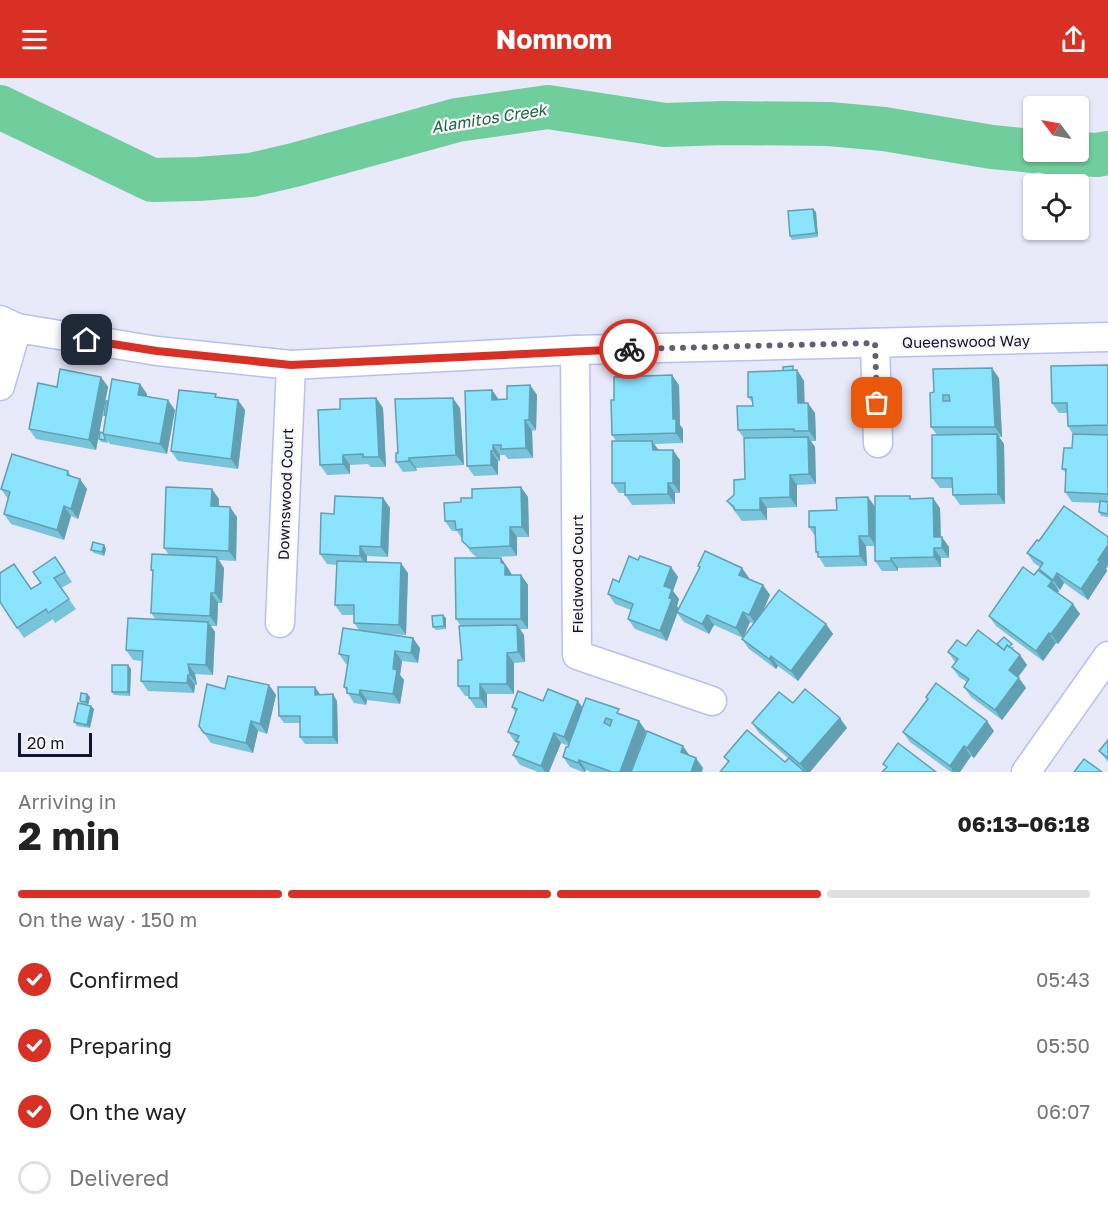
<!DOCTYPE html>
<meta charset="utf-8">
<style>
body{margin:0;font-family:"Golos Text",sans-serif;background:#f2f2f2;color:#222;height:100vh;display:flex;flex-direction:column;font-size:22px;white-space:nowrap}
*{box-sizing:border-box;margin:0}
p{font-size:20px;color:#767676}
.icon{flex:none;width:33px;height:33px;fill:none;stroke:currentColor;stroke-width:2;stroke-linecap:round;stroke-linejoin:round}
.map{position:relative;height:694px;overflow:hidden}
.sheet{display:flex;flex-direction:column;background:#fff;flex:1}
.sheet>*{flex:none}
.needle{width:39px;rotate:302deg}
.buttons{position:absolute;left:1023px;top:18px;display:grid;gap:12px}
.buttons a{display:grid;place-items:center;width:66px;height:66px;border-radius:6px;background:#fff;box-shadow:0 2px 4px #0004;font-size:30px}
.scale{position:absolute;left:18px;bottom:15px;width:74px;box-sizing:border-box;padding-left:6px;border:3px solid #13152e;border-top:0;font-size:16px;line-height:21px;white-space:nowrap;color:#13152e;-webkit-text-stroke:4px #f8f8f8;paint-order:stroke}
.pin{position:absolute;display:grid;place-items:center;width:51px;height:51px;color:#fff;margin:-26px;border-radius:12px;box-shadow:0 3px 9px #0006}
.courier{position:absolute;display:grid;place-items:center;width:60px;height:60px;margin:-30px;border:4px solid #d93025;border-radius:50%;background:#fff;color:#222;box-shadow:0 2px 8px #0007}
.overview em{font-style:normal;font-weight:700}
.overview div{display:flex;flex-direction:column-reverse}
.overview{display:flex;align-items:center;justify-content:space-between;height:102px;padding:0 18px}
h1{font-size:39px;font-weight:700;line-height:45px}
.bar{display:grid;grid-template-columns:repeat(4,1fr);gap:9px 6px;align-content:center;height:72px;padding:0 18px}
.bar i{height:8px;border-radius:4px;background:#e0e0e0}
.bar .active{background:#d93025}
.bar p{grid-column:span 4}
ol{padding:0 18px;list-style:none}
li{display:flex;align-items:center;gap:18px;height:66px}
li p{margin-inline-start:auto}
li .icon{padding:6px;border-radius:50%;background:#d93025;color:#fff;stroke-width:4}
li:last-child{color:#767676}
li i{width:33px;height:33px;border:3px solid #e0e0e0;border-radius:50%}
header{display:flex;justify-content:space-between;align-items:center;height:78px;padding:0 18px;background:#d93025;color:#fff;font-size:27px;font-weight:700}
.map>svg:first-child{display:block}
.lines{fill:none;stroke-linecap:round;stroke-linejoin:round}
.river{stroke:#70ce9c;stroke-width:44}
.minor-casing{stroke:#b8bff7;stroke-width:31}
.minor{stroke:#fff;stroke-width:28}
.wall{fill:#78c4da}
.shaded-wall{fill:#61a0b2}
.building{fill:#8be4fe;stroke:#61a0b2;stroke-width:1.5;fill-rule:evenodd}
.done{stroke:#5e6075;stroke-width:6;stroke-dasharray:0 10.8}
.route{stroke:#d93025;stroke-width:8}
.labels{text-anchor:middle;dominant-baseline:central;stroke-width:4.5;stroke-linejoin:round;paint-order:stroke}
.street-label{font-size:15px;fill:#13152e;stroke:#f8f8f8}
.water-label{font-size:16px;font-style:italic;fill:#226745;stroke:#f8f8f8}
</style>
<header><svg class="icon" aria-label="menu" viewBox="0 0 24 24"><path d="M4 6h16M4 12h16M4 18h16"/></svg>Nomnom<svg class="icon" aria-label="share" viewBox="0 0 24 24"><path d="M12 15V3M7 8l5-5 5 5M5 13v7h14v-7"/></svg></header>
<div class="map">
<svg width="1108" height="694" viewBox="0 0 1108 694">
<rect width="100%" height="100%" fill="#e8eaf9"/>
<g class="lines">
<!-- river -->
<g class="river">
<path d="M0,29L152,102L198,101L251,97L294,87L457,42L548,29L665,47L724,45L829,46L884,51L992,69L1034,73"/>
<path d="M1047,74L1097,77L1108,75"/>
</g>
<defs>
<g id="minor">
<path d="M0,242L17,250L157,273L291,287L575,272L1108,259"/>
<path d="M875,265L878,365"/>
<path d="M575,272L577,577L712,623"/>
<path d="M0,308L17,250"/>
<path d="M280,545L291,287"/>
<path d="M1026,694L1108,578"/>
</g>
</defs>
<!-- minor casing -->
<use href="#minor" class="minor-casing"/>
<!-- minor -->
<use href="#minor" class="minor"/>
</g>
<!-- wall -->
<g class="wall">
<path d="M813,131L816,134L818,159L792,162L790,158Z"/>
<path d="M1108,287V439L1101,438L1099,434L1100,425L1072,424L1065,414L1066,395L1062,391L1072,370L1073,356L1068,348L1067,335H1059L1052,325Z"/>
<path d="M795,292H797L804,303V325L815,335L816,363H811L815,369L816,406L797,407V429L767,430V442L742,443L727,423L734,417L745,401L744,360L738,352L753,328V325L748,319Z"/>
<path d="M101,299L108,309L96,372L36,361L29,351L57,309Z"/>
<path d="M999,300L1002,359H999L1004,366L1005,426L960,427L953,417L952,410H940L932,400L937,357L931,349L934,314Z"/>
<path d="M140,306L147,316V318L175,332L167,376L110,366L108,363V365L101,364L99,361L103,355L105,339L104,337L108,323Z"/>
<path d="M530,307L537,317L536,352L532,353L533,380L508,381L505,377H500V383H498V397L474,398L467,388L492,312L499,322L507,321Z"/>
<path d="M679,307L680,347L683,351V365L654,366L659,372L680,382V415H675V426L632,427L625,417V415H619L612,405L616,363L612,357L614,322Z"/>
<path d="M218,319L245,332L238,391L178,383L171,373Z"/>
<path d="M376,320L383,330L386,389H371L368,386L350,387V396L327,397L320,387Z"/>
<path d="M460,330L464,387L416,390L417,393L403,394L396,384L398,375Z"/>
<path d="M68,393L72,399L87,411L78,441L71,438L64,462L11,446L4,436L8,421L1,411Z"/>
<path d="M528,419L529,459H517V478L477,480L470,473L457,453H452L445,443L461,424Z"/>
<path d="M868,419L875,429L912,421L940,430L941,459L949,469V480H941V489L898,490V493H882L875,483V468H866L867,488L825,489L816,474L815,458L809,449L837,432Z"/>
<path d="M383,420L390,430L388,479L367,478V484L408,495L406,557L384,556L420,570L418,585L402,583L400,597L404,602L400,626L367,622L366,627L354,625L344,609L348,587L346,586L339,576L359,552L354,545V537H342L335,527L337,487L327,486L320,476L334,436Z"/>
<path d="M219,421V429L237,439L236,483L218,482L224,490L222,525H218L217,548H211L215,554L213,597L195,596L197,607H195L194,615L148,613L141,603L142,583L133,582L126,572L156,542L151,535L153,495L151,492L169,477L164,470Z"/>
<path d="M1108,459V487L1106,491L1107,493L1088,522L1064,505L1060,512L1056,509L1059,513L1057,515L1080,536L1058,566L1056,565L1043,583L996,548L989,538L1034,497L1041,495L1039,491L1040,489L1034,485L1027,475L1039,463Z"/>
<path d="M104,467L106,471L104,478L94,475L91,472Z"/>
<path d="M55,479L72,504L61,510L76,531L55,545L53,541L24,560L0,524L32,511L41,505Z"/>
<path d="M501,480L512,497H521L528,507V551H520L524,557L525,584L514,585V616H487V630H476L469,620V618H465L458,608L462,582L461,548L456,541Z"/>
<path d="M638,482L671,489L678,499L673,513L679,521L677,528L679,531L700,490L698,488L742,490L749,500V501L763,507L770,517L762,534L826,546L833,556L798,603L778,588L776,591L749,571L742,561L754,546L750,544L743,560L714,547L709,556L684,544L677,535L667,563L635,551L628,541L631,532L615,526L608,516Z"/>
<path d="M446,540V551L436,552L433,549Z"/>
<path d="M997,567L1014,569L1013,571L1020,577L1027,587L1018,599L1026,610L1002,642L971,619L964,609L967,604L959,599L952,589L955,584L948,574Z"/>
<path d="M128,587L131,591L130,618L114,617L112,614Z"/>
<path d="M269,607L276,617L267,656L258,653L253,675L211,665L199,648L225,611Z"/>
<path d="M87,616L90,619L88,627L91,628L94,631L90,650L77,648L74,644L81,626L80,623Z"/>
<path d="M320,616L337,623L338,666H305L300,659V645H284L279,638Z"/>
<path d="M926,619L994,653L974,680L971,678L960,694H951L910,664L903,654L927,621Z"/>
<path d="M543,623L623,637L646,653L631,694H591L586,692L585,694H583L570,689L563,679L569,668L561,665L549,694H538L520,687L513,677L518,665L515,664L508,654L516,635L512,629Z"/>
<path d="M793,625L847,650L810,694H720L728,684L724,679L785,684L788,680L759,655L752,645Z"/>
<path d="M1108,662V684L1099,673Z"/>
</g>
<!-- shaded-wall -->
<g class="shaded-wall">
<path d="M813,131L816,134L818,159L816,155Z"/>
<path d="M992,290L999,300L1002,359L995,349Z"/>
<path d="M797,292L804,303L805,335L798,325Z"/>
<path d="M672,297L679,307L680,347L683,351V365L676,355L673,341Z"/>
<path d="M101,299L108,309L96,372L89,362Z"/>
<path d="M140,306L147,316L145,327L138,317Z"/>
<path d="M530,307L537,317L536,352L529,342Z"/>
<path d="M492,312L499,322H492Z"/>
<path d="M376,320L383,330L386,389L379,379Z"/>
<path d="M453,320L460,330L464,387L456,377Z"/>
<path d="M168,322L175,332L167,376L160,366Z"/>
<path d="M238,322L245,332L238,391L231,381Z"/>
<path d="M808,325L815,335L816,363L809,353Z"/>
<path d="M525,342L532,353L533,380L526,370Z"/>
<path d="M997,356L1004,366L1005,426L998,416Z"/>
<path d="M808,359L815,369L816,406L809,396Z"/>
<path d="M652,363L659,373L653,372Z"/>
<path d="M493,367L500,377V383L493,373Z"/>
<path d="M673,372L680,382V415L673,405Z"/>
<path d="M491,373L498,383V397L491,387Z"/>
<path d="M343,377L350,387V396L343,386Z"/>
<path d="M409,380L416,390L417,393L409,383Z"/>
<path d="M790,397L797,407V429L790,419Z"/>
<path d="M80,401L87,411L78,441L71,431Z"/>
<path d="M668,405L675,415V426L668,416Z"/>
<path d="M521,409L528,419L529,459L522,449Z"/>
<path d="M212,411L219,421L218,438L211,428Z"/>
<path d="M868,419L875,429L876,468L869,458Z"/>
<path d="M383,420L390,430L388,479L381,469Z"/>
<path d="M760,420L767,430V442L760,432Z"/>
<path d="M933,420L940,430L941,469L934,459Z"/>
<path d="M64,428L71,438L64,462L57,452Z"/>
<path d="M230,429L237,439L236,483L229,473Z"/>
<path d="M510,449L517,459V478L510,468Z"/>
<path d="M859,458L866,468L867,488L860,478Z"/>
<path d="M942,459L949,469V480L942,470Z"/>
<path d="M104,467L106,471L104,478L102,474Z"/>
<path d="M1108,467V487L1106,491L1107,493L1088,522L1081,511L1098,482Z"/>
<path d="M360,468L367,478V488L360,478Z"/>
<path d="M934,470L941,480V489L934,479Z"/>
<path d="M217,479L224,490L222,525L215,515Z"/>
<path d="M501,480L508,490L512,497H505L501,484Z"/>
<path d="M891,480L898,490V493L891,483Z"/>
<path d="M401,485L408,495L406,557L399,547Z"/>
<path d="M671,489L678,499L673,513L679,521L677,528L679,531L667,563L660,553L664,508Z"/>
<path d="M742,490L749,500L746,507L739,497Z"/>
<path d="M1057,495L1064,505L1060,512L1053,502Z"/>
<path d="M521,497L528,507V551L521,541Z"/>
<path d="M1052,503L1059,513L1055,518L1048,508Z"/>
<path d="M763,507L770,517L757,547L749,537Z"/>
<path d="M211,515L218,525L217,548L210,538Z"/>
<path d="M1073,526L1080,536L1058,566L1051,556Z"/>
<path d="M743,534L750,544L743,560L736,550Z"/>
<path d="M443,537L446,540V551L444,548Z"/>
<path d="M707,537L714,547L709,556L702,546Z"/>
<path d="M208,544L215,554L213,597L206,587Z"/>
<path d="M826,546L833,556L798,603L791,593Z"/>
<path d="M517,547L524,557L525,584L518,574Z"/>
<path d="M1049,555L1056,565L1043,583L1036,573Z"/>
<path d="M413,560L420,570L418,585L411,575Z"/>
<path d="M395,573L402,583L400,597L404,602L400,626L393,616V591Z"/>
<path d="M507,575L514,585V616L507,606Z"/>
<path d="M1020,577L1027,587L1016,602L1009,592Z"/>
<path d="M771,578L778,588L776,591L769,581Z"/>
<path d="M188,586L195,596L197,607L190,597Z"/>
<path d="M128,587L131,591L130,618L128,614Z"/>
<path d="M188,597L195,607L194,615L187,605Z"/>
<path d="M1019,600L1026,610L1002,642L995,632Z"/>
<path d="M480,606L487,616V630L480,620Z"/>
<path d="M269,607L276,617L267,656L260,646Z"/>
<path d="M315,609L320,616L315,617Z"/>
<path d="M360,612L367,622L366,627L359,617Z"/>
<path d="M87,616L90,619L88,627L86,624Z"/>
<path d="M333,616L337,623L338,666L333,659Z"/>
<path d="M578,623L585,633L571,669L564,659Z"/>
<path d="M91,628L94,631L90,650L87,647Z"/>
<path d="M840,640L847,650L810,694H806L800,686Z"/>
<path d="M251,643L258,653L253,675L246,665Z"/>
<path d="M639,643L646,653L631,694H620Z"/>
<path d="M987,643L994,653L974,680L967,670Z"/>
<path d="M554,655L561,665L549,694H545L541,688Z"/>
<path d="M683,668L690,678L681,674Z"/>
<path d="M964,668L971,678L960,694H953L950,688Z"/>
<path d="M696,680L703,690L702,694H691Z"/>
<path d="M579,682L586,692L585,694L578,685Z"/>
</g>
<!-- building -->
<g class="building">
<path d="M813,131L816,155L790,158L788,133Z"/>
<path d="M1108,287V347L1068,348L1067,325H1052L1051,288Z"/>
<path d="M793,288V293H783V289Z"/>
<path d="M992,290L995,349H931L930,315L934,314L933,291ZM943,317H949L950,323H943Z"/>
<path d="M60,291L101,299L89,362L29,351L38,305L57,309Z"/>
<path d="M797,292L798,325H808L809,353H794V351L738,352L737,328H753L752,319H748V294Z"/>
<path d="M672,297L673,341H676V355L612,357L611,322H614V299Z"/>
<path d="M112,301L140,306L138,317L168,322L160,366L103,356Z"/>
<path d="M530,307L529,342H525L526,370L501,371V367H493V373H491V387L467,388L465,313L492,312V322L507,321V308Z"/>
<path d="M179,312L216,316L215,319L238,322L231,381L171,373Z"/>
<path d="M376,320L379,379H363V376L343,377V386L320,387L318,332L340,331V321Z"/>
<path d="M453,320L456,377L409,380V383L396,384V375H398L395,321Z"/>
<path d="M106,323H108L106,337H104Z"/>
<path d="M100,354L103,355L105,360V362L99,361Z"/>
<path d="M997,356L998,416L953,417L952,400H932V357Z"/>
<path d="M1073,356L1108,357V416L1065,414L1066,391H1062L1064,370H1072Z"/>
<path d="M808,359L809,396L790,397V419L760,420V432H735L734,429L727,423L734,417V402L745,401L744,360Z"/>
<path d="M612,363H652L653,372H673V405H668V416L625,417V405H612Z"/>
<path d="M12,376L68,393L67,397L80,401L71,431L64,428L57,452L4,436L10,414L1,411Z"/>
<path d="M166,409L212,411L211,428L230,429L229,473L164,470Z"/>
<path d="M521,409L522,449H510V468L470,470L462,463V451L456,452L455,443H445L444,425L461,424V420H472V411Z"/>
<path d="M335,418L383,420L381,469L360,468V478L320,476L321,435L334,436Z"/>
<path d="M875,418H910V421L933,420L934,459H942V470H934V479L891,480V483H875Z"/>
<path d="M868,419L869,458H859L860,478L818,479V474H816L815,449H809V433L837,432L836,420Z"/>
<path d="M1100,423L1108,424V436L1099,434Z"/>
<path d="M1064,428L1108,459V467L1098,482L1100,483L1081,511L1057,495L1053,502L1039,491L1043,485L1027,475L1037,462L1039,463Z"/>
<path d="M93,464L104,467L102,474L91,472Z"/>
<path d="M705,473L742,490L739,497L763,507L749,537L743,534L736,550L707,537L702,546L677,534L700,489L698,488Z"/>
<path d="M152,476L217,479L215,515H211L210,538L151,535L153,492H151Z"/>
<path d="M629,478L638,482L640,478L671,489L664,508L672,511L669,520L672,521L660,553L628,541L633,526L608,516L613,501L619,504Z"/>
<path d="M55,479L65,494L54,500L69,521L48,535L46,531L17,550L0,524V495L14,486L31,511L41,505L33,494Z"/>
<path d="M455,480H501V484L505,487V497H521V541H456Z"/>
<path d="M337,483L401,485L399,547L354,545V527H335Z"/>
<path d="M1023,489L1034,497L1038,492L1052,503L1048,508L1073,526L1051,556L1049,555L1036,573L989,538Z"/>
<path d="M779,512L826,546L791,593L771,578L769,581L742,561Z"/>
<path d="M443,537L444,548L433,549L432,538Z"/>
<path d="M128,540L208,544L206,587L188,586L190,597H188L187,605L141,603L143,573L126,572Z"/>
<path d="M517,547L518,574L507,575V606H480V620H469V608H458V582H462L459,548Z"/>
<path d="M343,550L413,560L411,575L395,573L393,591L397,592L393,616L360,612L359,617L347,615V610L344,609L349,578L339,576Z"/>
<path d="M978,552L1004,572L1007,567L1020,577L1009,592L1019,600L995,632L964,609L969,601L952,589L958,581L948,574L957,562L966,568Z"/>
<path d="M1004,559L1012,566L1009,569L1007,567L1004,572L997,566Z"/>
<rect x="112" y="587" width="16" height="27"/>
<path d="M228,598L269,607L260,646L251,643L246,665L204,655L199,648L207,606L225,611Z"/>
<path d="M936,605L987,643L967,670L964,668L950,688L903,654L928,621L926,619Z"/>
<path d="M278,609H315V617L333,616V659H300V638H279Z"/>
<path d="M548,611L578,623L564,659L554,655L541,688L513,677L519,664L516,663L519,658L508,654L517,631L512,629L518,613L543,623Z"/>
<path d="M805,611L840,640L800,686L752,645L779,614L793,625Z"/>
<path d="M81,615L87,616L86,624L80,623Z"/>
<path d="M586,620L619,631L617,635L639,643L620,694H612L579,682L578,685L563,679L566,669H568ZM606,640L612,642L610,648L604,645Z"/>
<path d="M78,625L91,628L87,647L74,644Z"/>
<path d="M747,652L785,684L789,680L805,694H720L729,683L724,679Z"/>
<path d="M647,653L683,668L681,674L696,680L691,694H631Z"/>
<path d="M1108,662V680L1099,673Z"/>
<path d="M898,665L936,694H882L887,689L883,686Z"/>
<path d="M1084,681L1102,694H1074Z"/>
</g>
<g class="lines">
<!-- done -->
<path class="done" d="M629,271L875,265L877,325"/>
<!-- route -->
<path class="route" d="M87,262L157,273L291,287L629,271"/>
</g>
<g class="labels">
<!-- street labels -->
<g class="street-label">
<text transform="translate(966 263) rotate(-1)">Queenswood Way</text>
<text transform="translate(285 416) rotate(-88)">Downswood Court</text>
<text transform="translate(577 496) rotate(-90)">Fieldwood Court</text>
</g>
<!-- water labels -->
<g class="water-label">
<text transform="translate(489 40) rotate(-9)">Alamitos Creek</text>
</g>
</g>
</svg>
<div class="buttons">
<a><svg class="needle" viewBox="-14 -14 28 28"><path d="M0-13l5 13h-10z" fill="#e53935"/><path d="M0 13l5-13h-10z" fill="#767676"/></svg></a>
<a><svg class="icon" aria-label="locate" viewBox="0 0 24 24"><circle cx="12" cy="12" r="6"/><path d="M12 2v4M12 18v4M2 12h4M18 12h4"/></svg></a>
</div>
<div class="scale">20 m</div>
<div class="pin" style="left:877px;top:325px;background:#ea580c"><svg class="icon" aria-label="bag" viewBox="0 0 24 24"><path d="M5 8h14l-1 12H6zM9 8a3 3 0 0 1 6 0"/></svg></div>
<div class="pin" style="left:87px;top:262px;background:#1f2937"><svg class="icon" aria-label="home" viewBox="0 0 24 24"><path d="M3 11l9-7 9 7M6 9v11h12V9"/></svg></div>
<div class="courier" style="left:629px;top:271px"><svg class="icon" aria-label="bike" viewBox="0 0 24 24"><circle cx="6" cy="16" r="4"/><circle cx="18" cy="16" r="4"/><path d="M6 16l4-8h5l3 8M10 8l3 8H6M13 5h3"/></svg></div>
</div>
<section class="sheet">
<div class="overview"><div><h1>2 min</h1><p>Arriving in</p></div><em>06:13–06:18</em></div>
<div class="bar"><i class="active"></i><i class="active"></i><i class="active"></i><i></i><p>On the way · 150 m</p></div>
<ol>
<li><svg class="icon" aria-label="check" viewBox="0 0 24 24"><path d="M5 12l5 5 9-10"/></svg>Confirmed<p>05:43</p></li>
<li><svg class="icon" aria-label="check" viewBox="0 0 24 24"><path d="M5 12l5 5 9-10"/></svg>Preparing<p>05:50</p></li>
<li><svg class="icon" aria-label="check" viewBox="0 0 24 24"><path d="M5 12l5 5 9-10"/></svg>On the way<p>06:07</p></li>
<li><i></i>Delivered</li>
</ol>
</section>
